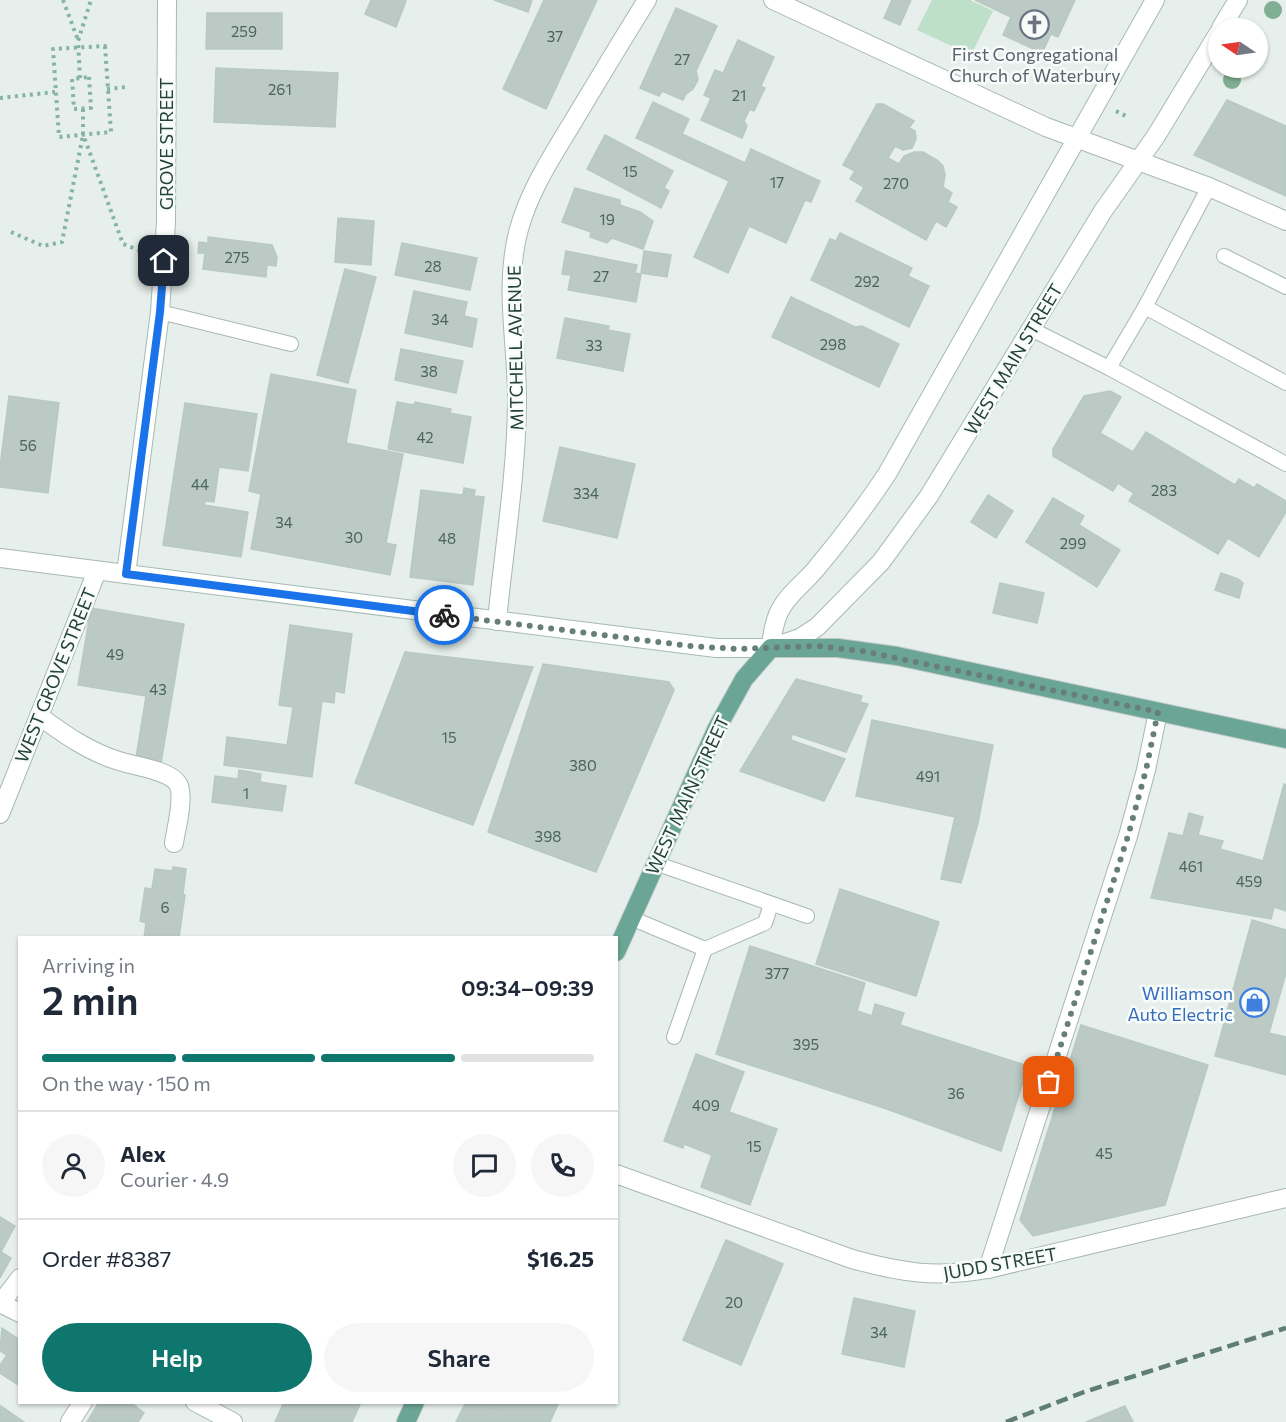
<!DOCTYPE html>
<meta charset="utf-8">
<style>
body{margin:0;font-family:Commissioner,sans-serif;background:#f6f6f7;color:#1f2937;height:100vh;display:flex;flex-direction:column;font-size:22px;white-space:nowrap}
*{box-sizing:border-box;margin:0}
p{font-size:20px;color:#747a83}
.icon{flex:none;width:33px;height:33px;fill:none;stroke:currentColor;stroke-width:2;stroke-linecap:round;stroke-linejoin:round}
.map{position:relative;flex:1;overflow:hidden}
.sheet{position:absolute;left:18px;top:936px;width:600px;height:468px;display:flex;flex-direction:column;background:#fff;border-radius:0px;box-shadow:0 2px 4px #0004}
.sheet>*{flex:none}
.needle{width:39px;rotate:283deg}
.controls{position:absolute;left:1208px;top:18px;display:grid;gap:12px}
.controls a{display:grid;place-items:center;width:60px;height:60px;border-radius:50%;background:#fff;box-shadow:0 2px 4px #0004;font-size:30px}
.pin{position:absolute;display:grid;place-items:center;width:51px;height:51px;color:#fff;margin:-26px;border-radius:12px;box-shadow:0 3px 9px #0006}
.courier{position:absolute;display:grid;place-items:center;width:60px;height:60px;margin:-30px;border:4px solid #1a73e8;border-radius:50%;background:#fff;color:#222;box-shadow:0 2px 8px #0007}
.summary em{font-style:normal;font-weight:600}
.summary div{display:flex;flex-direction:column-reverse}
.summary{display:flex;align-items:center;justify-content:space-between;height:102px;padding:0 24px}
h1{font-size:39px;font-weight:600;line-height:45px}
.bar{display:grid;grid-template-columns:repeat(4,1fr);gap:9px 6px;align-content:center;height:72px;padding:0 24px}
.bar i{height:8px;border-radius:4px;background:#e0e1e3}
.bar .active{background:#0f766e}
.bar p{grid-column:span 4}
.line{display:flex;align-items:center;gap:15px;padding:0 24px;border-top:2px solid #e0e1e3}
.line div{flex:1}
.round{display:grid;place-items:center;flex:none;width:63px;height:63px;border-radius:32px;background:#f6f6f7}
.button{display:flex;gap:12px;margin-top:auto;padding:12px 24px}
.button a{flex:1;height:69px;border-radius:36px;background:#0f766e;color:#fff;font-size:24px;font-weight:600;line-height:69px;text-align:center}
.button a+a{background:#f6f6f7;color:#1f2937}
.map>svg:first-child{display:block}
.green{fill:#bfe0c8}
.building{fill:#bbcac4;stroke:#b8c9c2;stroke-width:1.5}
.lines{fill:none;stroke-linecap:round;stroke-linejoin:round}
.service-casing{stroke:#a8b8b2;stroke-width:16}
.minor-casing{stroke:#a8b8b2;stroke-width:20}
.tertiary-casing{stroke:#a8b8b2;stroke-width:20}
.secondary-casing{stroke:#a4bbb3;stroke-width:20}
.primary-casing{stroke:#c2cac8;stroke-width:20}
.path{stroke:#86b3a5;stroke-width:4;stroke-dasharray:3 4.5;stroke-linecap:butt}
.service{stroke:#fff;stroke-width:14}
.minor{stroke:#fff;stroke-width:18}
.tertiary{stroke:#fff;stroke-width:18}
.secondary{stroke:#fff;stroke-width:18}
.primary{stroke:#6aa596;stroke-width:18}
.rail{stroke:#5f7d75;stroke-width:4.5;stroke-dasharray:12 6;stroke-linecap:butt}
.tree{fill:#80af93}
.done{stroke:#687f78;stroke-width:6;stroke-dasharray:0 10.8}
.route{stroke:#1a73e8;stroke-width:8}
.labels{text-anchor:middle;dominant-baseline:central;stroke-width:5;stroke-linejoin:round;paint-order:stroke}
.number-label{font-size:15px;fill:#4a645c}
.worship-label{font-size:18px;fill:#5b616d;stroke:#f7fbf9}
.street-label{font-size:18px;fill:#24423a;stroke:#f7fbf9}
.shop-label{font-size:18px;fill:#366cbe;stroke:#f7fbf9;text-anchor:end}
</style>
<div class="map">
<svg width="1286" height="1422" viewBox="0 0 1286 1422">
<rect width="100%" height="100%" fill="#e6efeb"/>
<!-- green -->
<path class="green" d="M932,0H970L993,11L971,55L917,30Z"/>
<!-- building -->
<g class="building">
<path d="M371,0L406,1L396,27L365,14Z"/>
<path d="M494,0H532L528,12Z"/>
<path d="M544,0H597L546,109L503,89Z"/>
<path d="M892,0H911L900,25L884,18Z"/>
<path d="M975,0H1075L1058,37L1051,34L1042,53L1003,35L1011,17Z"/>
<path d="M676,8L717,26L696,71L698,80L693,89L686,94L683,100L662,91L659,96L640,88Z"/>
<path d="M207,13H282V49H206Z"/>
<path d="M738,40L774,57L761,86L765,88L754,111L750,109L744,121L747,126L742,138L701,120L711,98L704,95L715,70L723,73Z"/>
<path d="M216,68L338,73L335,127L214,122Z"/>
<path d="M1227,100L1286,126V196L1194,155Z"/>
<path d="M653,102L689,119L682,134L745,163L751,149L820,181L811,202L805,200L786,243L749,226L728,273L694,257L729,181L636,138Z"/>
<path d="M877,104H883L914,121L909,128L915,131L916,139L912,148L903,150L895,146L888,158L899,164L904,156L914,152H923L937,160L943,166L945,175L943,187L952,193L948,202L957,207L946,227L936,221L926,240L856,201L864,187L850,179L855,171L843,165Z"/>
<path d="M605,135L673,171L664,188L669,191L661,208L587,169Z"/>
<path d="M575,188L620,200V205L640,212L653,221L643,249L612,238L607,243L590,237L591,232L562,222Z"/>
<path d="M338,218L374,221L371,265L335,262Z"/>
<path d="M840,233L912,268L908,276L929,286L909,327L811,280L830,239L836,241Z"/>
<path d="M208,237L272,245L277,257L276,266L267,265L266,277L203,269L205,253H198L199,242L208,243Z"/>
<path d="M402,243L477,258L470,290L395,275Z"/>
<path d="M566,251L637,265L635,273L641,274L636,302L568,290L571,275L562,274Z"/>
<path d="M644,251L671,255L667,277L641,273Z"/>
<path d="M345,269L376,277L348,383L317,375Z"/>
<path d="M414,291L467,302L464,316L477,319L472,347L405,333Z"/>
<path d="M791,297L855,327L862,326L899,344L879,387L772,337Z"/>
<path d="M565,318L609,326L608,330L630,334L623,371L557,358Z"/>
<path d="M401,349L463,361L456,393L395,380Z"/>
<path d="M271,374L356,390L346,443L403,454L386,543L396,545L390,575L251,549L261,494L249,491Z"/>
<path d="M1110,391L1121,397L1100,433L1133,452L1146,432L1235,485L1239,479L1254,488L1257,484L1286,501V512L1259,557L1228,538L1218,554L1129,501L1134,493L1118,483L1113,491L1053,456V449L1084,396Z"/>
<path d="M9,396L59,403L48,493L0,487V467Z"/>
<path d="M397,402L414,405L415,402L451,409L450,413L471,417L463,463L388,449Z"/>
<path d="M185,403L257,414L248,471L219,467L214,502L205,501L204,505L248,512L241,557L163,545Z"/>
<path d="M560,447L635,464L617,538L543,521Z"/>
<path d="M464,488L475,490L474,496L484,497L473,585L410,577L421,490L463,495Z"/>
<path d="M988,495L1013,511L996,538L971,522Z"/>
<path d="M1053,498L1084,516L1079,525L1120,550L1097,587L1026,542Z"/>
<path d="M1221,573L1238,579L1243,583L1239,598L1215,590Z"/>
<path d="M1000,583L1044,593L1037,623L993,613Z"/>
<path d="M91,608L184,624L161,763L136,758L146,696L78,685Z"/>
<path d="M290,625L352,634L344,693L335,691L334,703L322,701L312,777L224,765L227,737L287,745L293,707L279,705Z"/>
<path d="M405,652L533,667L473,825L355,783Z"/>
<path d="M543,664L669,682L674,690L596,872L488,832Z"/>
<path d="M796,679L862,696L860,702L868,704L846,752L792,734L791,740L845,759L824,801L740,771Z"/>
<path d="M872,720L993,745L978,823L961,883L941,879L955,817L856,796Z"/>
<path d="M239,770L261,774L260,782L286,786L282,811L212,802L215,776L238,779Z"/>
<path d="M1284,784L1286,785V911L1274,907L1271,919L1151,898L1169,833L1183,836L1189,813L1203,817L1198,835L1223,841L1220,849L1263,861Z"/>
<path d="M173,867L186,869L183,894L185,895L179,938H144L146,923L140,921L145,888L152,889L155,869L172,871Z"/>
<path d="M840,889L939,922L916,996L816,964Z"/>
<path d="M1252,920L1286,930V973L1269,1033L1286,1037V1075L1215,1056Z"/>
<path d="M750,946L865,983L857,1011L872,1016L875,1004L904,1013L900,1025L1028,1066L1001,1151L884,1108L716,1054Z"/>
<path d="M1081,1025L1208,1065L1165,1205L1033,1236L1020,1220Z"/>
<path d="M696,1054L744,1072L729,1112L777,1129L750,1205L701,1187L712,1155L684,1144L683,1148L664,1141Z"/>
<path d="M0,1217L15,1226L1,1252L11,1258L0,1278Z"/>
<path d="M726,1240L783,1264L741,1365L683,1340Z"/>
<path d="M854,1298L915,1311L904,1367L842,1354Z"/>
<path d="M2,1328L20,1340V1386L0,1373V1365L7,1355L0,1351Z"/>
<path d="M99,1402H130L144,1413L138,1422H87Z"/>
<path d="M284,1402H361L352,1422H275Z"/>
<path d="M466,1402H481L522,1422H456Z"/>
<path d="M481,1402H559L550,1422H522Z"/>
<path d="M1,1406L24,1422H0Z"/>
<path d="M1125,1406L1133,1422H1086Z"/>
</g>
<g class="lines">
<defs>
<g id="service">
<path d="M1224,256L1286,287"/>
<path d="M1145,307L1286,383"/>
<path d="M160,312L291,344"/>
<path d="M1031,329L1109,368L1286,464"/>
<path d="M1109,368L1145,307L1209,187"/>
<path d="M655,863L807,916"/>
<path d="M631,918L705,949L765,923L771,904"/>
<path d="M674,1037L705,949"/>
</g>
<g id="minor">
<path d="M773,0L1046,127L1209,187L1286,221"/>
<path d="M497,621C504,549 516,477 517,405C518,347 503,286 519,229C530,189 553,155 574,120C598,80 622,40 647,0"/>
<path d="M39,716C64,734 89,752 119,761C134,766 170,770 178,784C185,796 176,829 174,843"/>
<path d="M0,814L97,571"/>
<path d="M616,1174L852,1259C902,1273 936,1278 988,1269L1286,1198"/>
<path d="M988,1269L1128,836L1146,770L1158,712"/>
<path d="M0,1303L20,1313"/>
<path d="M1,1303L20,1278"/>
<path d="M195,1402L233,1422"/>
<path d="M70,1422L83,1402"/>
</g>
<path id="tertiary" d="M0,558L126,574"/>
<g id="secondary">
<path d="M167,0L166,222L160,312L126,574L716,648H771L800,638L817,627L881,562L929,496L1103,211L1156,136L1218,34"/>
<path d="M1221,28L1238,0"/>
<path d="M771,648C772,635 774,623 779,612C787,595 803,584 815,570C841,539 865,507 887,474L1155,0"/>
</g>
<g id="primary">
<path d="M616,952L717,728L744,679L771,648H838L897,656L1286,739"/>
<path d="M406,1422L415,1402"/>
</g>
</defs>
<!-- service casing -->
<use href="#service" class="service-casing"/>
<!-- minor casing -->
<use href="#minor" class="minor-casing"/>
<!-- tertiary casing -->
<use href="#tertiary" class="tertiary-casing"/>
<!-- secondary casing -->
<use href="#secondary" class="secondary-casing"/>
<!-- primary casing -->
<use href="#primary" class="primary-casing"/>
<!-- path -->
<g class="path">
<path d="M63,0L78,40"/>
<path d="M105,46L111,132L59,137L53,49Z"/>
<path d="M89,77L91,108L74,109L72,79Z"/>
<path d="M80,78L78,41L91,0"/>
<path d="M107,89L126,87"/>
<path d="M0,98L55,92"/>
<path d="M83,109V134L123,244L141,251"/>
<path d="M1116,111L1126,116"/>
<path d="M11,232L43,246L62,242L83,135"/>
</g>
<!-- service -->
<use href="#service" class="service"/>
<!-- minor -->
<use href="#minor" class="minor"/>
<!-- tertiary -->
<use href="#tertiary" class="tertiary"/>
<!-- secondary -->
<use href="#secondary" class="secondary"/>
<!-- primary -->
<use href="#primary" class="primary"/>
<!-- rail -->
<path class="rail" d="M1006,1422L1084,1392L1286,1328"/>
</g>
<!-- trees -->
<g class="tree">
<circle cx="1273" cy="10" r="9"/>
<circle cx="1232" cy="80" r="9"/>
</g>
<g class="lines">
<!-- done -->
<path class="done" d="M444,615L690,646L738,649L817,646L862,651L1158,712L1146,770L1128,836L1049,1082"/>
<!-- route -->
<path class="route" d="M164,261L160,312L126,574L444,615"/>
</g>
<!-- icons -->
<defs>
<symbol id="church-ring" viewBox="-11 -11 22 22"><circle r="9.5" fill="#f7fbf9" stroke="#6b7280" stroke-width="1.5"/><path d="M-1.2-6h2.4v3.5h3.3v2.4h-3.3V6h-2.4V-.1h-3.3v-2.4h3.3Z" fill="#6b7280"/></symbol>
<symbol id="shop-ring" viewBox="-11 -11 22 22"><circle r="9.5" fill="#f7fbf9" stroke="#3f7fe0" stroke-width="1.5"/><path d="M-5-2.5h2.3a2.7 3.5 0 0 1 5.4 0H5L5.5 6h-11ZM-1.5-2.5h3a1.5 2.3 0 0 0-3 0Z" fill="#3f7fe0"/></symbol>
</defs>
<g fill-rule="evenodd">
<use href="#church-ring" x="1018" y="8" width="33" height="33"/>
<use href="#shop-ring" x="1238" y="986" width="33" height="33"/>
</g>
<g class="labels">
<!-- number labels -->
<g class="number-label">
<text x="244" y="31">259</text>
<text x="555" y="36">37</text>
<text x="682" y="59">27</text>
<text x="280" y="89">261</text>
<text x="739" y="95">21</text>
<text x="630" y="171">15</text>
<text x="777" y="182">17</text>
<text x="896" y="183">270</text>
<text x="607" y="219">19</text>
<text x="237" y="257">275</text>
<text x="433" y="266">28</text>
<text x="601" y="276">27</text>
<text x="867" y="281">292</text>
<text x="440" y="319">34</text>
<text x="833" y="344">298</text>
<text x="594" y="345">33</text>
<text x="429" y="371">38</text>
<text x="425" y="437">42</text>
<text x="28" y="445">56</text>
<text x="200" y="484">44</text>
<text x="1164" y="490">283</text>
<text x="586" y="493">334</text>
<text x="284" y="522">34</text>
<text x="354" y="537">30</text>
<text x="447" y="538">48</text>
<text x="1073" y="543">299</text>
<text x="115" y="654">49</text>
<text x="158" y="689">43</text>
<text x="449" y="737">15</text>
<text x="583" y="765">380</text>
<text x="928" y="776">491</text>
<text x="246" y="793">1</text>
<text x="548" y="836">398</text>
<text x="1191" y="866">461</text>
<text x="1249" y="881">459</text>
<text x="165" y="907">6</text>
<text x="777" y="973">377</text>
<text x="806" y="1044">395</text>
<text x="956" y="1093">36</text>
<text x="706" y="1105">409</text>
<text x="754" y="1146">15</text>
<text x="1104" y="1153">45</text>
<text x="734" y="1302">20</text>
<text x="879" y="1332">34</text>
</g>
<!-- worship labels -->
<g class="worship-label">
<text x="1035" y="54">First Congregational<tspan x="1035" dy="21">Church of Waterbury</tspan></text>
</g>
<!-- street labels -->
<g class="street-label">
<text transform="translate(166 144) rotate(-90)">GROVE STREET</text>
<text transform="translate(515 348) rotate(-91)">MITCHELL AVENUE</text>
<text transform="translate(1013 359) rotate(-59)">WEST MAIN STREET</text>
<text transform="translate(55 675) rotate(-68)">WEST GROVE STREET</text>
<text transform="translate(687 795) rotate(-65)">WEST MAIN STREET</text>
<text transform="translate(1000 1263) rotate(-10)">JUDD STREET</text>
</g>
<!-- shop labels -->
<g class="shop-label">
<text x="1233" y="993">Williamson<tspan x="1233" dy="21">Auto Electric</tspan></text>
</g>
</g>
</svg>
<div class="controls">
<a><svg class="needle" viewBox="-14 -14 28 28"><path d="M0-13l5 13h-10z" fill="#e53935"/><path d="M0 13l5-13h-10z" fill="#747a83"/></svg></a>
</div>
<div class="pin" style="left:1049px;top:1082px;background:#ea580c"><svg class="icon" aria-label="bag" viewBox="0 0 24 24"><path d="M5 8h14l-1 12H6zM9 8a3 3 0 0 1 6 0"/></svg></div>
<div class="pin" style="left:164px;top:261px;background:#1f2937"><svg class="icon" aria-label="home" viewBox="0 0 24 24"><path d="M3 11l9-7 9 7M6 9v11h12V9"/></svg></div>
<div class="courier" style="left:444px;top:615px"><svg class="icon" aria-label="bike" viewBox="0 0 24 24"><circle cx="6" cy="16" r="4"/><circle cx="18" cy="16" r="4"/><path d="M6 16l4-8h5l3 8M10 8l3 8H6M13 5h3"/></svg></div>
<section class="sheet">
<div class="summary"><div><h1>2 min</h1><p>Arriving in</p></div><em>09:34–09:39</em></div>
<div class="bar"><i class="active"></i><i class="active"></i><i class="active"></i><i></i><p>On the way · 150 m</p></div>
<div class="line" style="height:108px"><a class="round"><svg class="icon" aria-label="person" viewBox="0 0 24 24"><circle cx="12" cy="8" r="4"/><path d="M4 21q1-7 8-7t8 7"/></svg></a><div><b>Alex</b><p>Courier · 4.9</p></div><a class="round"><svg class="icon" aria-label="chat" viewBox="0 0 24 24"><path d="M4 5h16v11H9l-5 4z"/></svg></a><a class="round"><svg class="icon" aria-label="phone" viewBox="0 0 24 24"><path d="M5 4h4l2 5-3 2q2 4 5 5l2-3 5 2v4C11 20 4 13 5 4z"/></svg></a></div>
<div class="line" style="height:78px"><div>Order #8387</div><b>$16.25</b></div>
<div class="button"><a>Help</a><a>Share</a></div>
</section>
</div>
